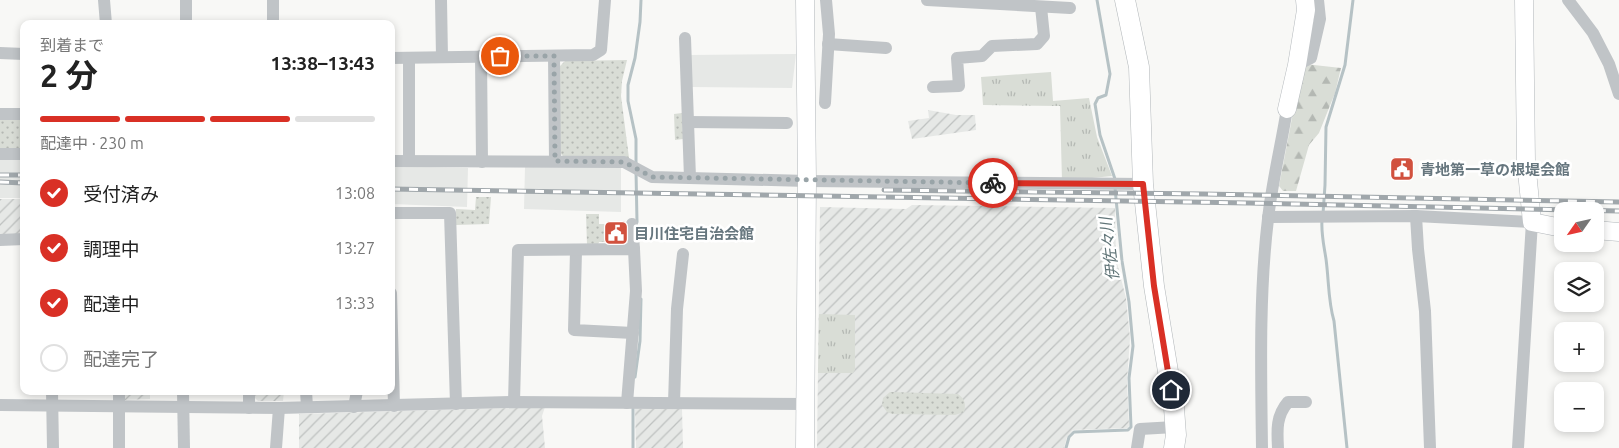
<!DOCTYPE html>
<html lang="ja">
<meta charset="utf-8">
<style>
body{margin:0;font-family:Ubuntu,"Noto Sans JP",sans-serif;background:#f2f2f2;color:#222;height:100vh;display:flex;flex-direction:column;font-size:19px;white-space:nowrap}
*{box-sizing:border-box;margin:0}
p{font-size:16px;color:#767676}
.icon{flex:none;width:28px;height:28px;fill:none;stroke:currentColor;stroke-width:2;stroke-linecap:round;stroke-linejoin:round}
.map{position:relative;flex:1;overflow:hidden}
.drawer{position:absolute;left:20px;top:20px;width:375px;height:375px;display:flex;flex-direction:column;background:#fff;border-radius:10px;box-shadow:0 2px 8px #0003}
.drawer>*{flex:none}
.needle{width:32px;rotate:236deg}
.buttons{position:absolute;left:1554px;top:202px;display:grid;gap:10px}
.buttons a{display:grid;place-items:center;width:50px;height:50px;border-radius:10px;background:#fff;box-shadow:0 2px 8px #0003;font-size:25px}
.pin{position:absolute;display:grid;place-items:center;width:42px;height:42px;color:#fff;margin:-21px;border:2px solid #fff;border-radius:50%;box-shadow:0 1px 5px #0007}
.courier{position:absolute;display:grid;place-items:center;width:50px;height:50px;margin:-25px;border:4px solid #d93025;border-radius:50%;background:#fff;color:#222;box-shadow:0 1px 6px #0007}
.summary em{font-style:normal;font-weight:700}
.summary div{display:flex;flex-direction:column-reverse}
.summary{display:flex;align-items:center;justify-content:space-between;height:85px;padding:0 20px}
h1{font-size:32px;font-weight:700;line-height:38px}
.bar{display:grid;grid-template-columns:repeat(4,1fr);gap:8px 5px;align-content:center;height:60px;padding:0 20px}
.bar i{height:6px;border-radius:4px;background:#e0e0e0}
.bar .current{background:#d93025}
.bar p{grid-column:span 4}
ol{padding:0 20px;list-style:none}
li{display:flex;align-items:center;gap:15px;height:55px}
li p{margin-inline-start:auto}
li .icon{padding:5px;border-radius:50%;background:#d93025;color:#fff;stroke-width:4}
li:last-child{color:#767676}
li i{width:28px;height:28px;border:2px solid #e0e0e0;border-radius:50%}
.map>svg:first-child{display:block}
.built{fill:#e6e8e6}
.industrial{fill:url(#industrial-furrows)}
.grass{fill:url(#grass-tufts)}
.forest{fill:url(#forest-firs)}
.park{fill:url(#park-dots)}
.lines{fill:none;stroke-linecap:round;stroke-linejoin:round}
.stream{stroke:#b6c2c5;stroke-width:3}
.secondary-casing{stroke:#b3b8bc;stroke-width:19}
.primary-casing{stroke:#b2b7ba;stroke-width:21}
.street{stroke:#c0c4c7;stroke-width:12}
.secondary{stroke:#fff;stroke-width:18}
.primary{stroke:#fff;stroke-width:20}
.rail-casing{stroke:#a0a7ab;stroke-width:5}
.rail{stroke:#fff;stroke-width:3;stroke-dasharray:9;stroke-linecap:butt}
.done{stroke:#99a4a8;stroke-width:5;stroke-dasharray:0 9}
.route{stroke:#d93025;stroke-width:6}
.labels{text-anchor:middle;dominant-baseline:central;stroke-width:5;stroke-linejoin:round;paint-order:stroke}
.poi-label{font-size:15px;font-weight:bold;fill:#66767e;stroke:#fff;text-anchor:start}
.water-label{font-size:16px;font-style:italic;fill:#617578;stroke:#fff}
</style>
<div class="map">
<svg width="1619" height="448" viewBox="0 0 1619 448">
<defs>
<pattern id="industrial-furrows" width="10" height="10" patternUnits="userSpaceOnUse" patternTransform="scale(1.25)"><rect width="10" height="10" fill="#e6e8e6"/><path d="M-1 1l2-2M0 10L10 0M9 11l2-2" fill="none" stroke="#bec1c0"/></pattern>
<pattern id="grass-tufts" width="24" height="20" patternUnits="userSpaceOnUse" patternTransform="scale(1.25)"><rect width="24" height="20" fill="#d9ddd6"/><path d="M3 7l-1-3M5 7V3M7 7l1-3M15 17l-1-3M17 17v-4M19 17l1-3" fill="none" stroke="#b4b8b3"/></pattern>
<pattern id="forest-firs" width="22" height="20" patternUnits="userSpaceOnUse" patternTransform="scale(1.25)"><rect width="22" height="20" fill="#d9ddd6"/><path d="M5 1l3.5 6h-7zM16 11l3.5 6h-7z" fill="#b4b8b3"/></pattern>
<pattern id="park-dots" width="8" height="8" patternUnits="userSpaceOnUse" patternTransform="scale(1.25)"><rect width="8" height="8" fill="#d9ddd6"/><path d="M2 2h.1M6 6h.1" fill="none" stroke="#b4b8b3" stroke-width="1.8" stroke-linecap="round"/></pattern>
</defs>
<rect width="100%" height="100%" fill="#f8f8f6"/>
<!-- built -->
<g class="built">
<path d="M796,54L792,88L692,87L690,55Z"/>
<path d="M0,159L24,160V198H0Z"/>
<path d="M391,166L468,168L467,207L391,204Z"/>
<path d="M525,167H621V212L524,209Z"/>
</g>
<!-- industrial -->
<g class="industrial">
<path d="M928,110L956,115H975L976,130L912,139L908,121L929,118Z"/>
<path d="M0,199H24V234L0,235Z"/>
<path d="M912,205L1115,208L1116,259L1126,298L1130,338L1127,381L1129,426L1128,428L1073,430L1067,437L1064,448H817L820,207L906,209Z"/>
<path d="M121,391H150V399L125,400Z"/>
<path d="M254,391H284L283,401H258L254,397Z"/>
<path d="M545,407L542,416L545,448H299V414Z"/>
<path d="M635,409H682L683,448H636Z"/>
</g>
<!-- grass -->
<g class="grass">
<path d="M1051,72L1053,101L1089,98L1097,137L1112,176L1062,181L1060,106L983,105L981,77Z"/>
<path d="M819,314L855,315V370L853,373H818Z"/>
</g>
<!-- forest -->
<path class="forest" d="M1305,64L1341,68L1335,93L1319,133L1309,145L1296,191H1283L1279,186L1302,66Z"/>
<!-- park -->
<g class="park">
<path d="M627,60L622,81L621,96L629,158H565L560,153L559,67L565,61Z"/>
<path d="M682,113L683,139L675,140L674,114Z"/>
<path d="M0,119H24V151L0,150Z"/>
<path d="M476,197H491L489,224L456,225V209L475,210Z"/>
<path d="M586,214H599V224H607V242H599L598,245H587Z"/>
<path d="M890,392L958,394C965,399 966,404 964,412L955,415L892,414L887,412L882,405L883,398Z"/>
</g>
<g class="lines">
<!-- stream -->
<g class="stream">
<path d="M1097,0L1110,74L1106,95L1098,98L1095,104L1100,135L1115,179"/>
<path d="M636,165V139L628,101V85L635,58L640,22L641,0"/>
<path d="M636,171L637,222"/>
<path d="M1323,214L1325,185L1326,127L1345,65L1353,0"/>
<path d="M1322,220C1321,234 1324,246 1326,259C1329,281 1328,301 1334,321L1347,448"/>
<path d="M635,377L640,341L641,299"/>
<path d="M633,448V409"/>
<path d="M1066,448L1069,437L1074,432L1128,430L1131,427L1129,378L1133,346L1129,302L1122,261L1115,188"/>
</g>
<defs>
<g id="secondary">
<path d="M1524,0L1526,161L1532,222L1562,228"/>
<path d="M1287,109L1297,65L1306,10L1305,0"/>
<path d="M1595,230L1619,232"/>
<path d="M805,448L807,181L805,0"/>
</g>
<path id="primary" d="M1125,0L1139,67L1143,184L1154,286L1174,408L1176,435L1174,448"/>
</defs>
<!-- secondary casing -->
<use href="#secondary" class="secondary-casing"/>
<!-- primary casing -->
<use href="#primary" class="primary-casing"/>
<!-- street -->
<g class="street">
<path d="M104,0L106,24"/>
<path d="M186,0V24"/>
<path d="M441,0L442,57"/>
<path d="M927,0L1070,8"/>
<path d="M1568,0L1593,33L1609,64L1619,94"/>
<path d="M273,24V0"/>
<path d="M685,38L690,178"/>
<path d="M828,44L886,48"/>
<path d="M0,53L24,54"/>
<path d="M481,56L482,162"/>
<path d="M554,56L555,161"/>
<path d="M391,58L593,55L601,50L605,0"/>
<path d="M1297,65L1311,58L1320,19L1318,0"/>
<path d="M933,87L959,86L957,58L982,56L992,46L1037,44L1044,36L1041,7"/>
<path d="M825,103L829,34L826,0"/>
<path d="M0,114H24"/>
<path d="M688,122L787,123"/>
<path d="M0,154H24"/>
<path d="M391,161L624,162L652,177L807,181L1143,184"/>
<path d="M409,161V58"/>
<path d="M391,213H450L456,404"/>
<path d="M1416,216L1418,249L1425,311L1430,448"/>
<path d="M1268,217L1416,216L1532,222L1518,448"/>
<path d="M632,224L634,249"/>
<path d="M0,240L24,239"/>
<path d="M576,251L574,330L633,333"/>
<path d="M391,293L394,406"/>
<path d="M52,391L53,448"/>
<path d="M183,391L184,448"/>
<path d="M249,391V408"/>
<path d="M306,391L307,407"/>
<path d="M514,402L518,250L634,249L636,291L627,403"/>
<path d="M674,403L677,309L683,254"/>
<path d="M0,405L279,408L514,402L805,404"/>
<path d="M354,407L357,391"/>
<path d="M119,448V391"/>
<path d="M276,448L279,408"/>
<path d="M1137,448L1140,429L1175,427"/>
<path d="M1262,448C1261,372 1259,294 1268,219C1272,182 1281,146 1287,109"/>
<path d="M1278,448C1277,430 1276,416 1288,402H1306"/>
</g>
<!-- secondary -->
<use href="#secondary" class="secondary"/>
<!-- primary -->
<use href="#primary" class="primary"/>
<defs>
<g id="rail">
<path d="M0,175H24"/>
<path d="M0,182L24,183"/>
<path d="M391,189L1249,203L1619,211"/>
<path d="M884,190L1203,194L1619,202"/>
</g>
</defs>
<!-- rail casing -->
<use href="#rail" class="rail-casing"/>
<!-- rail -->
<use href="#rail" class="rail"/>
</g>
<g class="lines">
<!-- done -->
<path class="done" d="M500,56H554L555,161L624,162L652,177L993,183"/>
<!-- route -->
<path class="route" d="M993,183L1143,184L1154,286L1171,390"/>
</g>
<!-- icons -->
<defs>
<symbol id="civic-square" viewBox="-11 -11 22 22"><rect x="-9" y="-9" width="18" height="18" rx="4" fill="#d1513e" stroke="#fff"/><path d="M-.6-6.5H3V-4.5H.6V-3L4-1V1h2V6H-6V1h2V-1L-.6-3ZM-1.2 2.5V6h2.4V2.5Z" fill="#fff"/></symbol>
</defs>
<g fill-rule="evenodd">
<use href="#civic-square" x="1388" y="155" width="28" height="28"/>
<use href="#civic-square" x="602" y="219" width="28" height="28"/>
</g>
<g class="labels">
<!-- poi labels -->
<g class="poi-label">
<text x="1420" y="169">青地第一草の根堤会館</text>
<text x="634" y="233">目川住宅自治会館</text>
</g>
<!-- water labels -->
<g class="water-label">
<text transform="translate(1109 249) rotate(-97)">伊佐々川</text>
</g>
</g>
</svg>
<div class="buttons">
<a><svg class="needle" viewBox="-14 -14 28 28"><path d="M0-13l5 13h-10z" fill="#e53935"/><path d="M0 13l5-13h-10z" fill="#767676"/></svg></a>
<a><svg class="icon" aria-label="layers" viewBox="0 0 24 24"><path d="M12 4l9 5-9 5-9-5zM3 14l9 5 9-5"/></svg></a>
<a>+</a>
<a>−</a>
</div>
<div class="pin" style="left:500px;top:56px;background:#ea580c"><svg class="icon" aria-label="bag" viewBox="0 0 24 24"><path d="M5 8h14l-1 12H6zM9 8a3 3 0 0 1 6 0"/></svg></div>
<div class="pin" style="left:1171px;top:390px;background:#1f2937"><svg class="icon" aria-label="home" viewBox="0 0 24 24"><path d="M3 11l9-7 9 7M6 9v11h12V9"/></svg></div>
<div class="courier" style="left:993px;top:183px"><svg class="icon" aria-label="bike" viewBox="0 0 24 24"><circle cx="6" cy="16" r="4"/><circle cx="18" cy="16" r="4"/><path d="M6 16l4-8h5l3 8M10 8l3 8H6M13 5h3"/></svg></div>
<section class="drawer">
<div class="summary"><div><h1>2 分</h1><p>到着まで</p></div><em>13:38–13:43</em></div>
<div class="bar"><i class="current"></i><i class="current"></i><i class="current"></i><i></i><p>配達中 · 230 m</p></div>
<ol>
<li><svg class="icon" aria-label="check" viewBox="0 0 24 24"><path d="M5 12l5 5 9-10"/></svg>受付済み<p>13:08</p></li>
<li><svg class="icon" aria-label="check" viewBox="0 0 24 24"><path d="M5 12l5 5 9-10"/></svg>調理中<p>13:27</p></li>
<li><svg class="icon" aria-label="check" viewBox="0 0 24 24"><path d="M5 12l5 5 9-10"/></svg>配達中<p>13:33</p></li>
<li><i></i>配達完了</li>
</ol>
</section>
</div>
